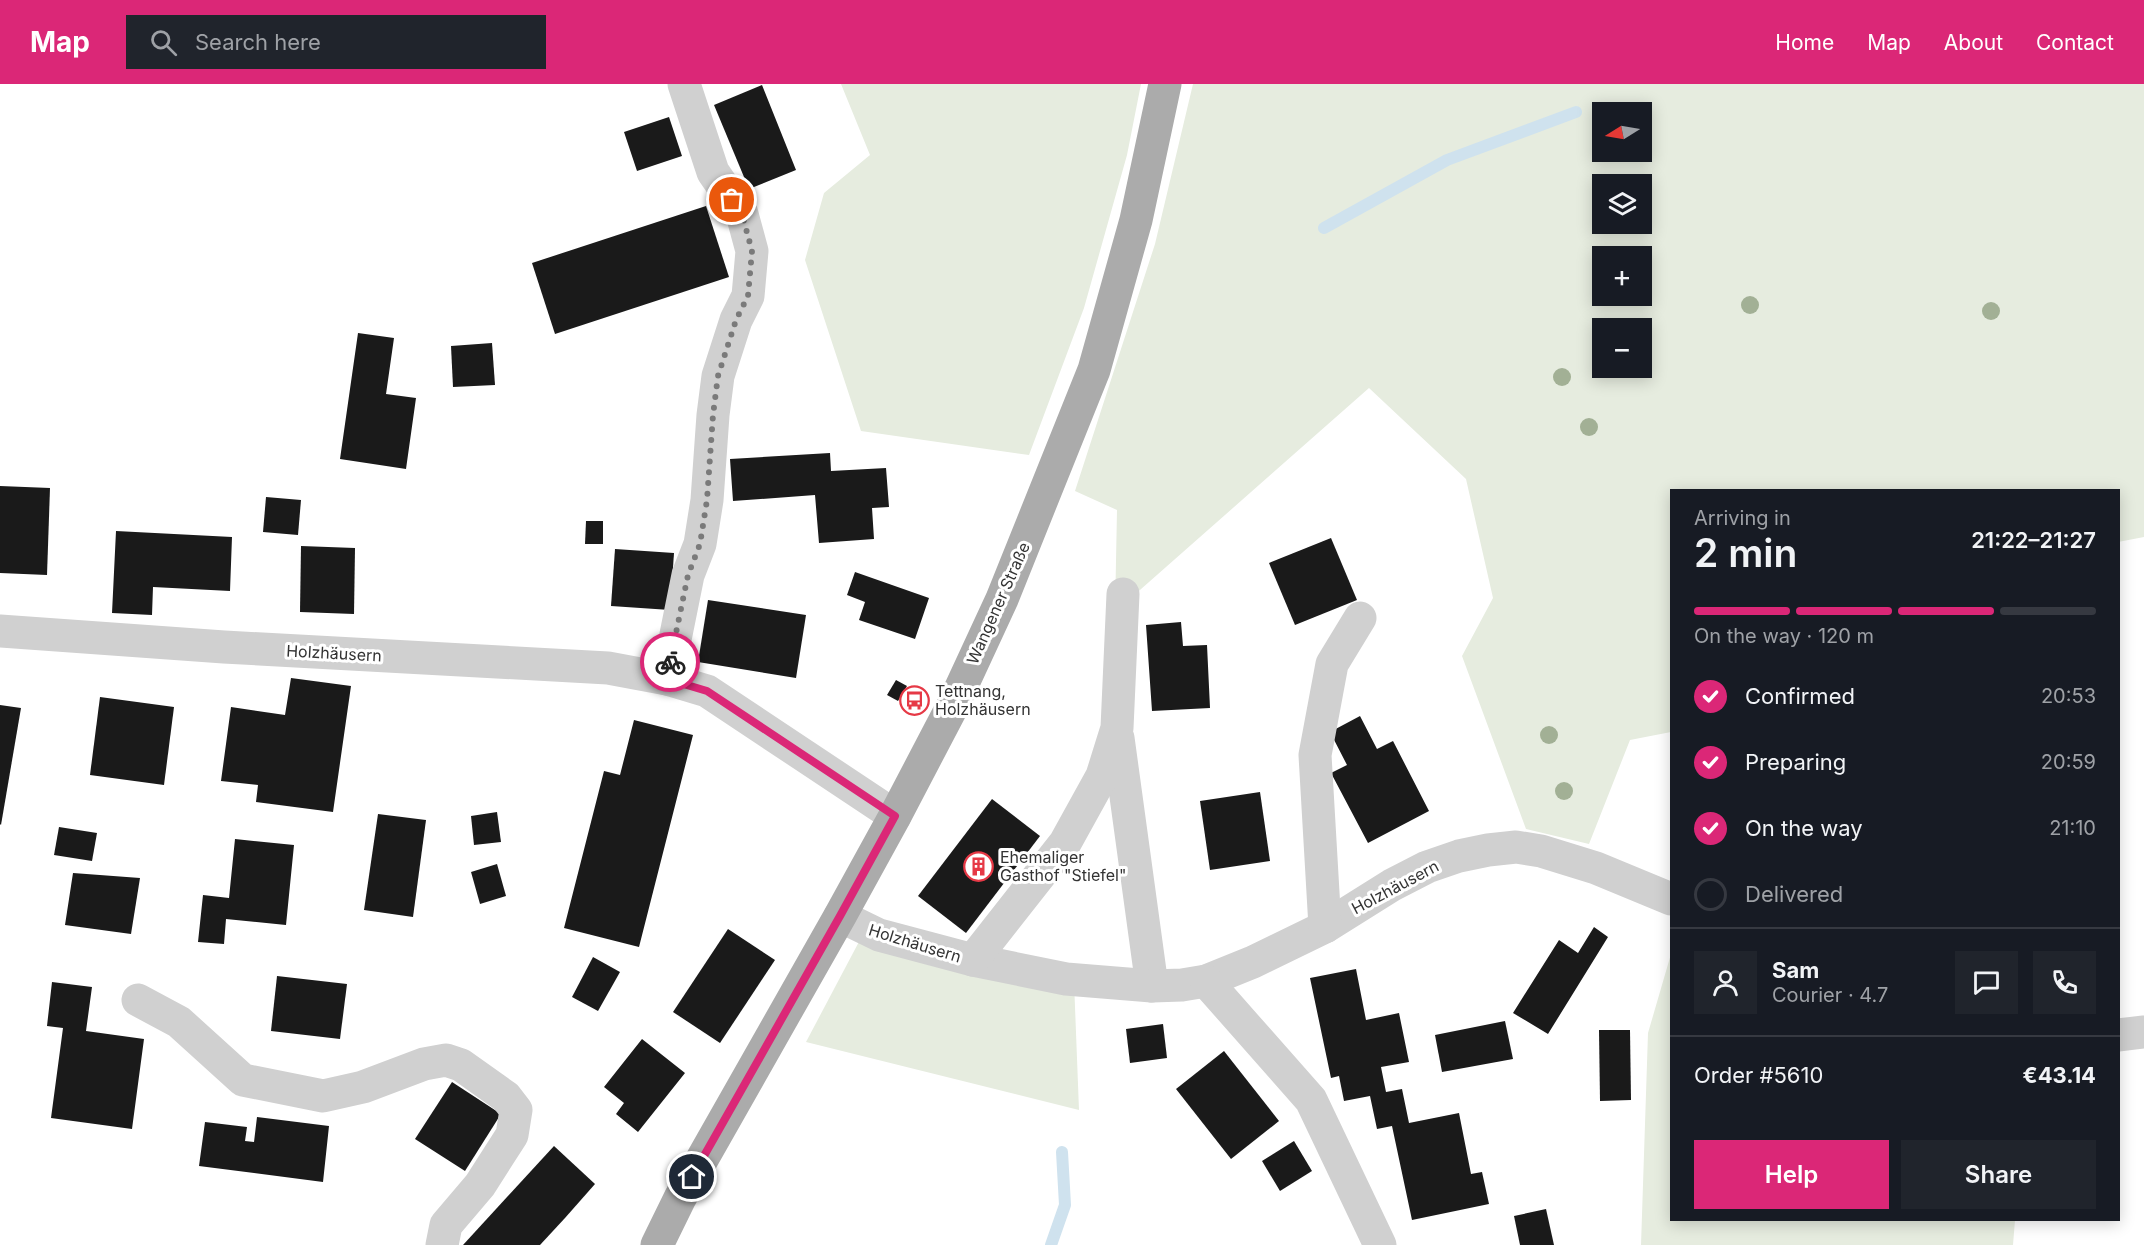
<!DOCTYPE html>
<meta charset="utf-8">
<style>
body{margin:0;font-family:Inter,sans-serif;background:#20242c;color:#f1f3f6;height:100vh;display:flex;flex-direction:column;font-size:22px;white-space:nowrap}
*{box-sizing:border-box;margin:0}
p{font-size:20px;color:#9ea1a6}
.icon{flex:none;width:33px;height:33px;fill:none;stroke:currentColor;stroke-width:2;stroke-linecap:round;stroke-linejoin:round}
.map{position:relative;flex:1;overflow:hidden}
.sheet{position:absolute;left:1670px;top:405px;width:450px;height:732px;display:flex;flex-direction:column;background:#171b24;border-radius:0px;box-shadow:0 3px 15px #0003}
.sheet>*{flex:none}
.needle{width:39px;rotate:259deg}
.buttons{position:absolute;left:1592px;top:18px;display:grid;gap:12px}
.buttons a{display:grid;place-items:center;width:60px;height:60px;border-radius:0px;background:#171b24;box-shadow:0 3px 15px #0003;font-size:30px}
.pin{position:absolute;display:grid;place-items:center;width:51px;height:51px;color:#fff;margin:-26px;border:3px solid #fff;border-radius:50%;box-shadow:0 2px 6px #0007}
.courier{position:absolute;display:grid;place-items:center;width:60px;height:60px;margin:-30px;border:4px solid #db2777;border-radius:50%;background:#fff;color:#222;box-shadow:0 2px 8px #0007}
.headline em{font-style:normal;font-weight:600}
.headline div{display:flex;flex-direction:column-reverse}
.headline{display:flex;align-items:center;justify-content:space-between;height:102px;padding:0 24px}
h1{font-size:39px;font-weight:600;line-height:45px}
.bar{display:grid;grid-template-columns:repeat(4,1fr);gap:9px 6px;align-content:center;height:72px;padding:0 24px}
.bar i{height:8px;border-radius:4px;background:#363941}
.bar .selected{background:#db2777}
.bar p{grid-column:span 4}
.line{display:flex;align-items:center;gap:15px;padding:0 24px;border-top:2px solid #363941}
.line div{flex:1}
.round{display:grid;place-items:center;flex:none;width:63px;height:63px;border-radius:0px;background:#20242c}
ol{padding:0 24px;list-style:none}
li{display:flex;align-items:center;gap:18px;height:66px}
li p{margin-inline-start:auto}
li .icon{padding:6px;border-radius:50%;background:#db2777;color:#fff;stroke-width:4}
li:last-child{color:#9ea1a6}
li i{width:33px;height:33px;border:3px solid #363941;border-radius:50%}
.button{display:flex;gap:12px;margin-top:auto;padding:12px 24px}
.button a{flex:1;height:69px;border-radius:0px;background:#db2777;color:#fff;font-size:24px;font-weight:600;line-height:69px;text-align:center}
.button a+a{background:#20242c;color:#f1f3f6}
header{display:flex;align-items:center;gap:36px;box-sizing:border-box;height:84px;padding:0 30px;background:#db2777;color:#fff}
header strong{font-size:28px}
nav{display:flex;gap:33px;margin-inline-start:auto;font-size:21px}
.search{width:420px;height:54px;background:#20242c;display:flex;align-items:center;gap:15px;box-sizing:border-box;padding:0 21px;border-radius:0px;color:#9ea1a6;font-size:22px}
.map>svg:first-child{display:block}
.green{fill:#e6ecdf;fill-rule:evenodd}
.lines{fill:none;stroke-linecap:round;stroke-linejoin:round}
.stream{stroke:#cfe2ee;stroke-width:12}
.building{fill:#1a1a1a}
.minor{stroke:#d0d0d0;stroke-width:33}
.major{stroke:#ababab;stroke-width:33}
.tree{fill:#a2b095}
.done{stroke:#7a7a7a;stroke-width:6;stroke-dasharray:0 10.8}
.route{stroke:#db2777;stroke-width:8}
.labels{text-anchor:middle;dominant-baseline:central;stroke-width:6;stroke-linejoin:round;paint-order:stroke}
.street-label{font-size:16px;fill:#333;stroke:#fff}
.poi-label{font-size:16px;fill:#333;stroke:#fff;text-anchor:start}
</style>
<header>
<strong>Map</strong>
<div class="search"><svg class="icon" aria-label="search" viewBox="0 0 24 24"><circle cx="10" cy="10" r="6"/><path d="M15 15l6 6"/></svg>Search here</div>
<nav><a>Home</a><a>Map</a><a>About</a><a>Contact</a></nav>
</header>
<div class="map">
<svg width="2144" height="1161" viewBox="0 0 2144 1161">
<rect width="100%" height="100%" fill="#fff"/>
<!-- green -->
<g class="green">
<path d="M841,0H1141L1127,71L1084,224L1029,371L861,347L805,176L824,109L870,71Z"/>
<path d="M1193,0H2144V453L2118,458V406H1671V648L1630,656L1589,760L1526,745L1462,572L1493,514L1466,395L1369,304L1115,528L1117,426L1075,407L1155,160ZM1602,28H1641V68H1602ZM1602,100H1641V140H1602ZM1602,172H1641V212H1602ZM1602,244H1641V284H1602Z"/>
<path d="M871,835L1074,897L1079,1026L806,958Z"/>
<path d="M1671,870V1136H2015L2013,1161H1641L1648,949Z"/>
</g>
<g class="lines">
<!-- stream -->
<g class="stream">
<path d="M1324,144L1447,76L1576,28"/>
<path d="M1051,1161L1065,1121L1062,1068"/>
</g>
</g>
<!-- building -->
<g class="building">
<path d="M762,1L796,86L749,105L714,21Z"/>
<path d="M669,33L682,72L637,87L624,48Z"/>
<path d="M706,122L729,193L555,250L532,179Z"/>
<path d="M358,249L394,254L386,310L416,314L406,385L340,375Z"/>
<path d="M492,259L495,301L453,303L451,262Z"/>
<path d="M830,369L831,387L886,384L889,423L872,424L874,455L819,459L815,411L733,417L730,375Z"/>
<path d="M0,402L50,404L47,491L0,489Z"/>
<path d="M266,413L301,416L298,451L263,448Z"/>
<path d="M586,437H603V460H585Z"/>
<path d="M116,447L232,453L230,507L153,503L152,531L112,529Z"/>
<path d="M1331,454L1357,516L1295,541L1269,479Z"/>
<path d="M301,462L355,464L354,530L300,528Z"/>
<path d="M615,465L674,469L670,526L611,522Z"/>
<path d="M855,488L929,514L915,555L859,536L865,518L847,511Z"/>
<path d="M708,516L806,531L796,594L698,578Z"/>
<path d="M1181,538L1183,562L1207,561L1210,624L1152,627L1146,541Z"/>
<path d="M291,594L351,602L333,728L256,718L258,701L221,697L231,623L285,631Z"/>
<path d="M896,596L907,602L898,617L887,611Z"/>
<path d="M100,613L174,623L164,701L90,691Z"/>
<path d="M0,621L21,624L1,741L0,740Z"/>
<path d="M1360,632L1377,665L1393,657L1429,727L1368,759L1331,689L1347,681L1330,648Z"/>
<path d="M634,636L693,651L639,863L564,844L604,687L620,691Z"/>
<path d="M1260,708L1270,777L1210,786L1200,717Z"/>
<path d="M992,715L1040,752L966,849L918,812Z"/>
<path d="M497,728L501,758L474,761L471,732Z"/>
<path d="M378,730L426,736L413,833L364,826Z"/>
<path d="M59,743L97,749L92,777L54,771Z"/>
<path d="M235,755L294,761L286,841L226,835L224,860L198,858L203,811L229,814Z"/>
<path d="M497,780L506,812L480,820L471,788Z"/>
<path d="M73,789L140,794L131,850L65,841Z"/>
<path d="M1594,843L1608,853L1548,950L1513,929L1559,856L1578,869Z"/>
<path d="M728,845L775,876L720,959L673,928Z"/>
<path d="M593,873L620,888L598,927L572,913Z"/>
<path d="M1356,885L1366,936L1399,929L1409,978L1381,983L1386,1008L1402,1005L1409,1039L1459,1029L1471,1090L1482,1088L1489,1120L1412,1136L1392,1042L1377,1045L1370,1012L1344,1017L1339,992L1331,994L1310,894Z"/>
<path d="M277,892L347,900L340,955L271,947Z"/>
<path d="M52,898L92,903L86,947L144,955L132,1045L51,1034L63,944L47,942Z"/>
<path d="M1505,937L1513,975L1442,988L1435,951Z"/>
<path d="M1163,940L1167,974L1130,979L1126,945Z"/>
<path d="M1599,946H1630L1631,1016L1600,1017Z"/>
<path d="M642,955L685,989L638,1048L616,1030L624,1019L604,1003Z"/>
<path d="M1224,967L1279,1037L1231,1075L1176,1005Z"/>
<path d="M452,998L501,1030L465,1087L415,1055Z"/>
<path d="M257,1033L329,1042L323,1098L199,1082L205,1038L247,1043L245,1057L254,1058Z"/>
<path d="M1294,1057L1312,1087L1280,1107L1262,1077Z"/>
<path d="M554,1062L595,1100L565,1134L540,1161H463Z"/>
<path d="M1546,1125L1554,1161H1520L1514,1132Z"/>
</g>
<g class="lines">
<!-- minor -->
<g class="minor">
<path d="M0,547L224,563L608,584L667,595L707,607L895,732"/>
<path d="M667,595L688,491L700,460L707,416L713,331L718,292L736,236L748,212L752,167L742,130L713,88L684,0"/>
<path d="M1118,654L1152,902"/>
<path d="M840,832L879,851L973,876L1066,895L1152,902L1182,901L1206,897L1253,878L1325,843L1392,801L1427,783L1459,772L1488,766L1516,763L1541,767L1596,784L1671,815"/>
<path d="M1325,843L1315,671L1332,580L1360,534"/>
<path d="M973,876L1065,759L1102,692L1117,644L1123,510"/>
<path d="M1206,897L1311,1016L1380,1161"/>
<path d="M138,916L179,938L243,996L323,1012L363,1003L424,980L446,976L461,981L506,1013L516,1026L512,1051L480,1101L446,1141L442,1161"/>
<path d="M2118,951L2144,948"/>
</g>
<!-- major -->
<path class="major" d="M657,1161L680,1114L840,832L895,732L952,623L1002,515L1094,286L1136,136L1165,0"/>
</g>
<!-- trees -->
<g class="tree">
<circle cx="1750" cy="221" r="9"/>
<circle cx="1991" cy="227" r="9"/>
<circle cx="1562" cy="293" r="9"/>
<circle cx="1589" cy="343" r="9"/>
<circle cx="1549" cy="651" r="9"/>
<circle cx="1564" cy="707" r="9"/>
</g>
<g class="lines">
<!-- done -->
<path class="done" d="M670,578L688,491L700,460L707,416L713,331L718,292L736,236L748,212L752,167L742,130L732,116"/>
<!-- route -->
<path class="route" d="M670,578L667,595L707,607L895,732L840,832L692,1093"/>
</g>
<!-- icons -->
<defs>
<symbol id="bus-ring" viewBox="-11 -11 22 22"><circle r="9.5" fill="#fff" stroke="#e63946" stroke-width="1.5"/><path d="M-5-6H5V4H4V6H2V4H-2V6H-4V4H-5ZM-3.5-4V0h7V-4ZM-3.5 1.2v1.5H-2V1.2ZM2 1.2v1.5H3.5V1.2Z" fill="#e63946"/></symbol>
<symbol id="building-ring" viewBox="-11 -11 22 22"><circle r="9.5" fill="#fff" stroke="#e63946" stroke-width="1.5"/><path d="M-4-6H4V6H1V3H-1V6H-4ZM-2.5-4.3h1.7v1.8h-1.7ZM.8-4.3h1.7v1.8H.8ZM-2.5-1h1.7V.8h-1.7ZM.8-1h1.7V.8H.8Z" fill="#e63946"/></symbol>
</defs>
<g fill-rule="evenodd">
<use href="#bus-ring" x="898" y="600" width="33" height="33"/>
<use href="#building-ring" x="962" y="766" width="33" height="33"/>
</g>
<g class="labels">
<!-- street labels -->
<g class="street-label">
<text transform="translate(998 519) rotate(-66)">Wangener Straße</text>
<text transform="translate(334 569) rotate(3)">Holzhäusern</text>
<text transform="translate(1395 803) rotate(-28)">Holzhäusern</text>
<text transform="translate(915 859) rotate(17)">Holzhäusern</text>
</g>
<!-- poi labels -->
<g class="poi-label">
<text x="935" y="607">Tettnang,<tspan x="935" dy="18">Holzhäusern</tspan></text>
<text x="1000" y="773">Ehemaliger<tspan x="1000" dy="18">Gasthof "Stiefel"</tspan></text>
</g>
</g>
</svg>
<div class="buttons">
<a><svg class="needle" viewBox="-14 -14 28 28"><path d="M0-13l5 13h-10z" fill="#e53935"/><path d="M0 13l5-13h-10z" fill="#9ea1a6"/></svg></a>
<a><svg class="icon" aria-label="layers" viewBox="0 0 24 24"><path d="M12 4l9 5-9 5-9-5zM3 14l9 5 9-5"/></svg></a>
<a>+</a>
<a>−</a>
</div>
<div class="pin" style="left:732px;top:116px;background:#ea580c"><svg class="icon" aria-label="bag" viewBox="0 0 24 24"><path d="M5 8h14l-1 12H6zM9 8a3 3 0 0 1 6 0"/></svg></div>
<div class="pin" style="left:692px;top:1093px;background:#1f2937"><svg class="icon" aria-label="home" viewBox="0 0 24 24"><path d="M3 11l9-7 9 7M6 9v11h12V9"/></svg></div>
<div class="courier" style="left:670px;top:578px"><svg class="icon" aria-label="bike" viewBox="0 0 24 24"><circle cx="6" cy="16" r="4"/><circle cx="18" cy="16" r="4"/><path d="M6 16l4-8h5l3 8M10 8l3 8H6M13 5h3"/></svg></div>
<section class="sheet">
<div class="headline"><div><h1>2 min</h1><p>Arriving in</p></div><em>21:22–21:27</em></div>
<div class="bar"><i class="selected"></i><i class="selected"></i><i class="selected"></i><i></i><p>On the way · 120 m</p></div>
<ol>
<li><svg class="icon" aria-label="check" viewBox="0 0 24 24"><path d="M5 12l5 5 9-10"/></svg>Confirmed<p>20:53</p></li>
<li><svg class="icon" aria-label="check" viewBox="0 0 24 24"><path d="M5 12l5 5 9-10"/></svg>Preparing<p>20:59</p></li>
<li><svg class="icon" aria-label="check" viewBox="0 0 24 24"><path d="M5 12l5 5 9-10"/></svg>On the way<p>21:10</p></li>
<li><i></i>Delivered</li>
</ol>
<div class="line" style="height:108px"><a class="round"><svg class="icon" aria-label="person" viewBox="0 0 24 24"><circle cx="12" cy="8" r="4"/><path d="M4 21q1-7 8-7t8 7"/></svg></a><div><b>Sam</b><p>Courier · 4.7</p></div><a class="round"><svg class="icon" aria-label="chat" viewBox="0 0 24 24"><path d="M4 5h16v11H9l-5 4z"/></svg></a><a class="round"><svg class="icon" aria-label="phone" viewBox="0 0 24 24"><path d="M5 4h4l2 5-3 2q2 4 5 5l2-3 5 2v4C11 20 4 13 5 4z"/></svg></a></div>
<div class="line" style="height:78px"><div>Order #5610</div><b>€43.14</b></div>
<div class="button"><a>Help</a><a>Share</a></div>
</section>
</div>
